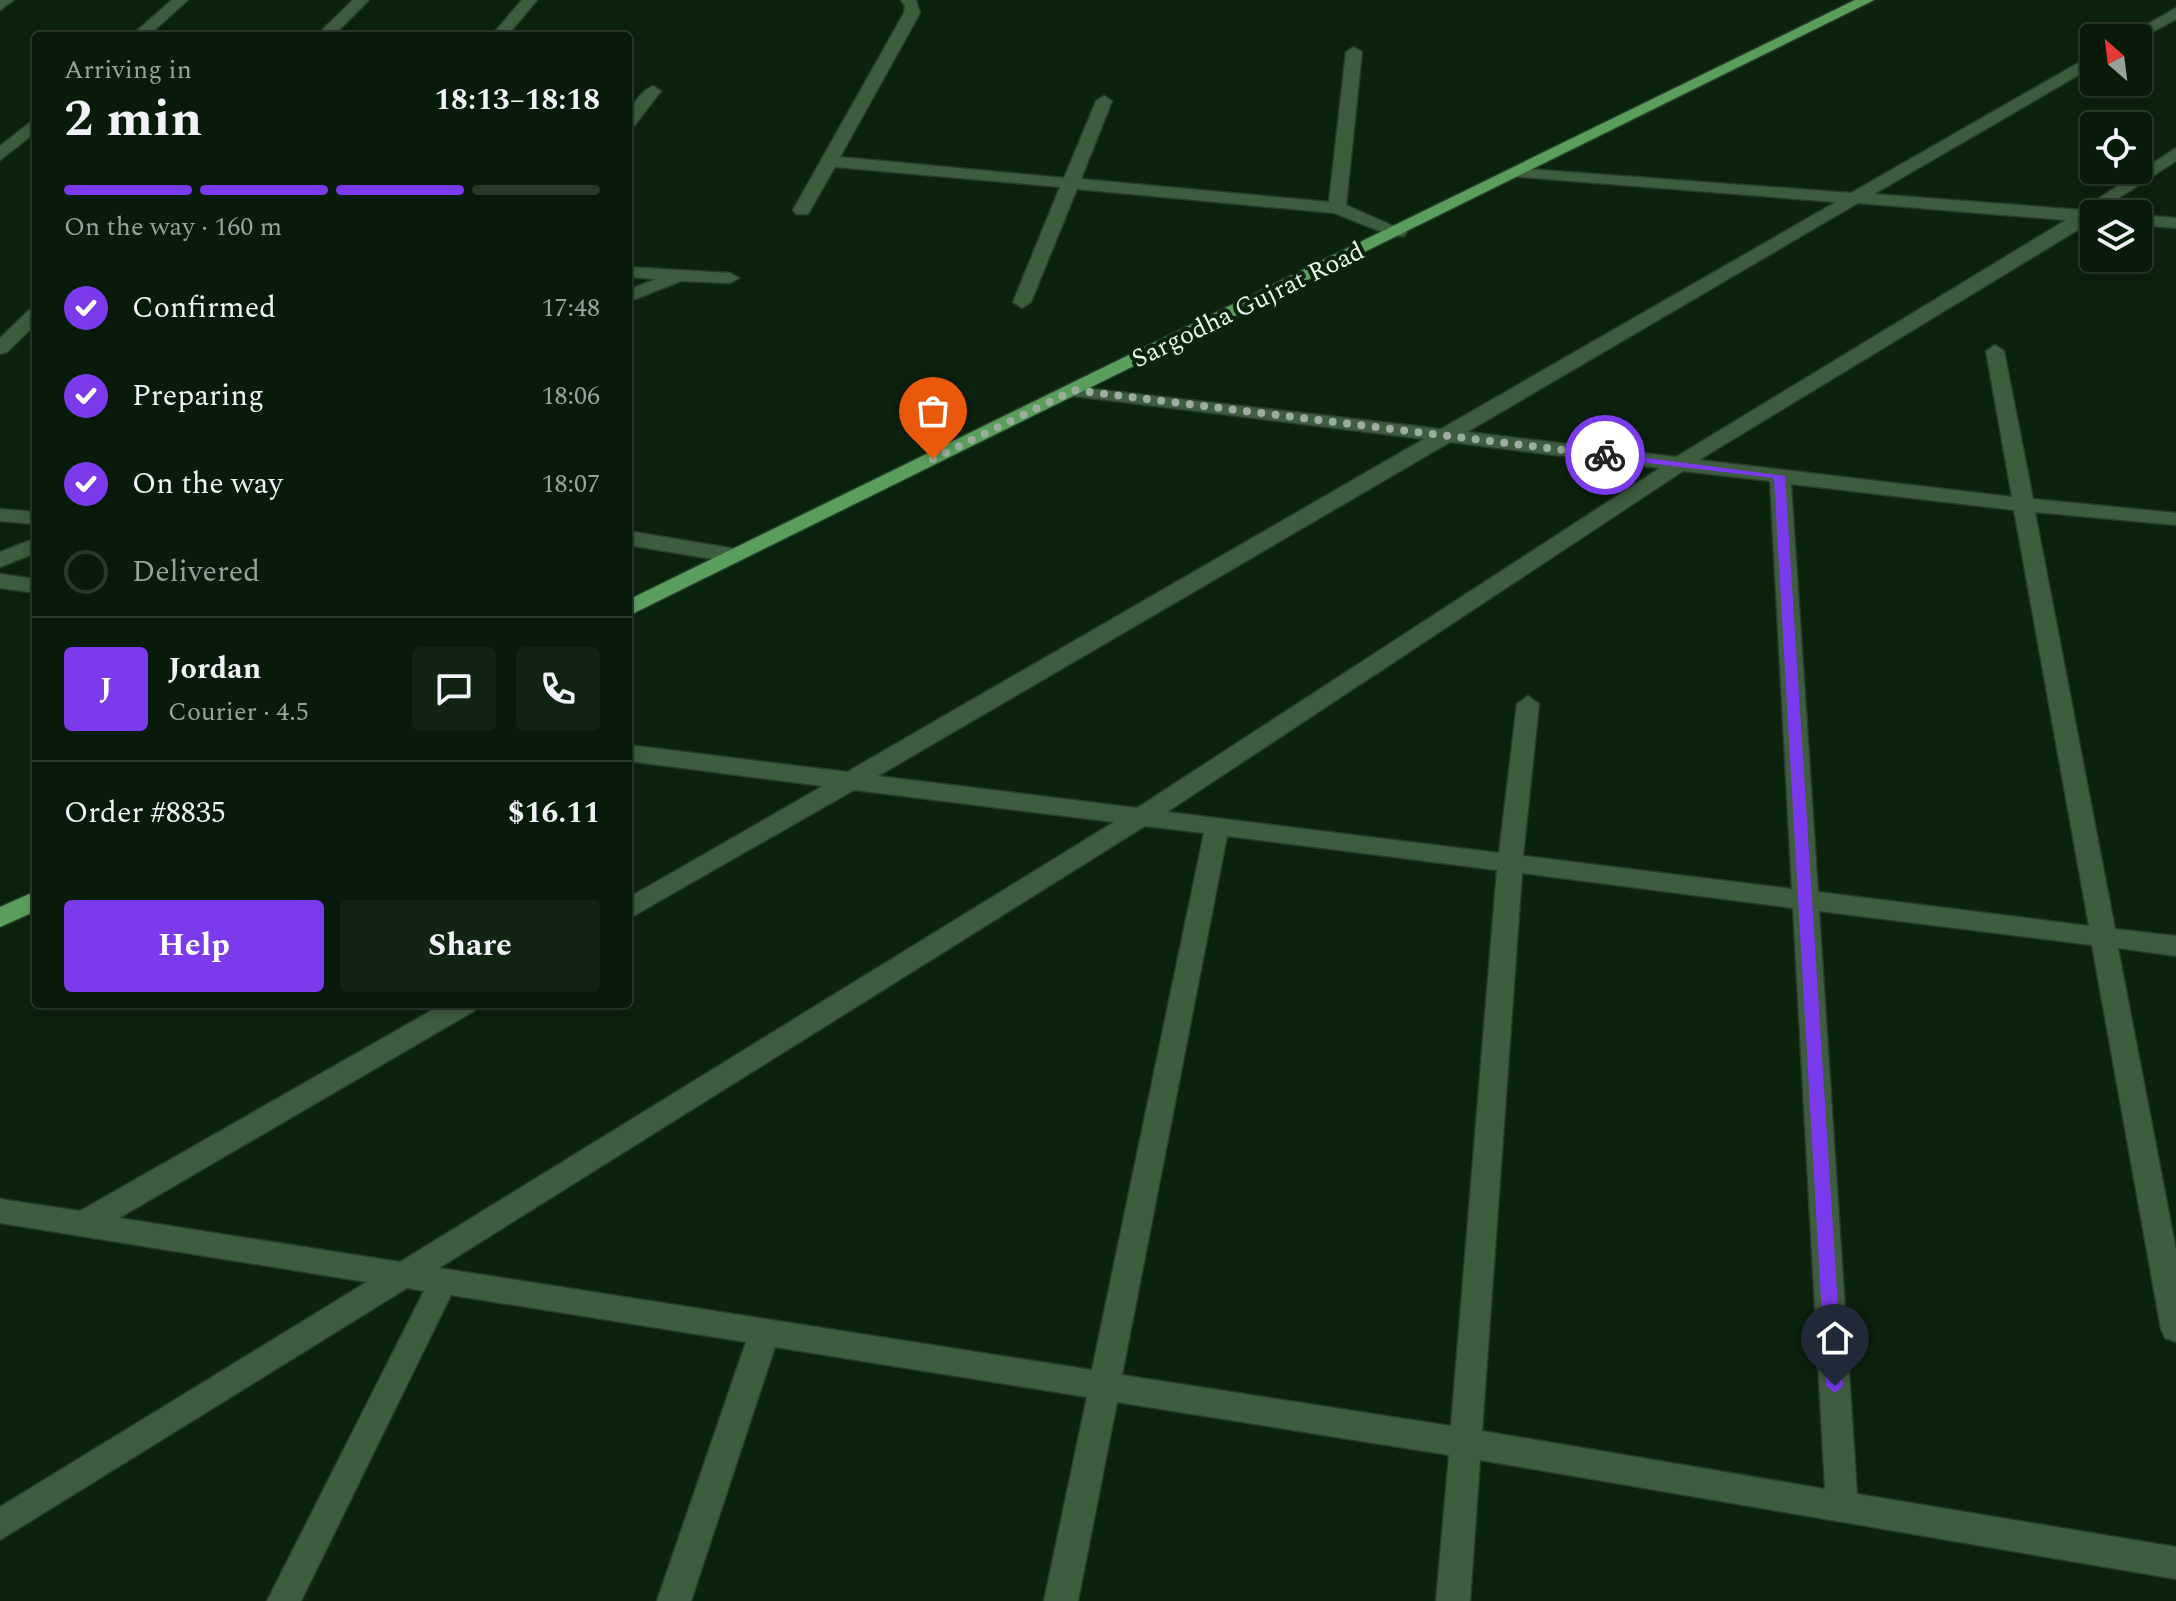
<!DOCTYPE html>
<meta charset="utf-8">
<style>
body{margin:0;font-family:Spectral,serif;background:#112313;color:#f1f3f6;height:100vh;display:flex;flex-direction:column;font-size:30px;white-space:nowrap}
*{box-sizing:border-box;margin:0}
p{font-size:26px;color:#98a19c}
.icon{flex:none;width:44px;height:44px;fill:none;stroke:currentColor;stroke-width:2;stroke-linecap:round;stroke-linejoin:round}
.map{position:relative;flex:1;overflow:hidden}
.sheet{position:absolute;left:32px;top:32px;width:600px;height:976px;display:flex;flex-direction:column;background:#081a0a;border-radius:8px;box-shadow:0 4px 12px #0003,0 0 0 2px #29382b}
.sheet>*{flex:none}
.needle{width:52px;rotate:332deg}
.tools{position:absolute;left:2080px;top:24px;display:grid;gap:16px}
.tools a{display:grid;place-items:center;width:72px;height:72px;border-radius:8px;background:#081a0a;box-shadow:0 4px 12px #0003,0 0 0 2px #29382b;font-size:40px}
.pin{position:absolute;display:grid;place-items:center;width:68px;height:68px;color:#fff;margin:-82px -34px;border-radius:50% 50% 50% 0;rotate:-45deg;box-shadow:0 0 8px #0007}
.pin .icon{rotate:45deg}
.courier{position:absolute;display:grid;place-items:center;width:80px;height:80px;margin:-40px;border:6px solid #7c3aed;border-radius:50%;background:#fff;color:#222;box-shadow:0 2px 10px #0007}
.headline em{font-style:normal;font-weight:700}
.headline div{display:flex;flex-direction:column-reverse}
.headline{display:flex;align-items:center;justify-content:space-between;height:136px;padding:0 32px}
h1{font-size:52px;font-weight:700;line-height:60px}
.bar{display:grid;grid-template-columns:repeat(4,1fr);gap:12px 8px;align-content:center;height:96px;padding:0 32px}
.bar i{height:10px;border-radius:6px;background:#29382b}
.bar .on{background:#7c3aed}
.bar p{grid-column:span 4}
.line{display:flex;align-items:center;gap:20px;padding:0 32px;border-top:2px solid #29382b}
.line div{flex:1}
.round{display:grid;place-items:center;flex:none;width:84px;height:84px;border-radius:8px;background:#112313}
ol{padding:0 32px;list-style:none}
li{display:flex;align-items:center;gap:24px;height:88px}
li p{margin-inline-start:auto}
li .icon{padding:8px;border-radius:50%;background:#7c3aed;color:#fff;stroke-width:4}
li:last-child{color:#98a19c}
li i{width:44px;height:44px;border:4px solid #29382b;border-radius:50%}
.action{display:flex;gap:16px;margin-top:auto;padding:16px 32px}
.action a{flex:1;height:92px;border-radius:8px;background:#7c3aed;color:#fff;font-size:32px;font-weight:700;line-height:92px;text-align:center}
.action a+a{background:#112313;color:#f1f3f6}
.map>svg:first-child{display:block}
.lines{fill:none;stroke-linecap:round;stroke-linejoin:round}
.minor-casing{stroke:#263c28;stroke-width:3}
.major-casing{stroke:#263c28;stroke-width:3}
.minor{fill:#3d5d3e;fill-rule:evenodd}
.major{fill:#5a9e5e;fill-rule:evenodd}
.route{fill:#7c3aed}
.done{stroke:#9cad9d;stroke-width:8;stroke-dasharray:0 14.4}
.labels{text-anchor:middle;dominant-baseline:central;stroke-width:8;stroke-linejoin:round;paint-order:stroke}
.far-street-label{font-size:26px;fill:#eaf8ea;stroke:#0b220d}
</style>
<div class="map">
<svg width="2176" height="1601" viewBox="0 0 2176 1601">
<rect width="100%" height="100%" fill="#0b220d"/>
<g class="lines">
<defs>
<g id="minor">
<path d="M0,0H14L0,10Z"/>
<path d="M172,0H188L148,36H131Z"/>
<path d="M353,0H369L333,36H316Z"/>
<path d="M522,0H537L507,36H491Z"/>
<path d="M901,0H916L920,13L840,157L1064,178L1096,101L1104,96L1112,101L1081,179L1329,202L1346,52L1354,47L1362,52L1346,205L1407,232L1404,236H1392L1334,213L1077,189L1031,302L1022,308L1013,302L1060,187L835,167L808,214H796L793,210L904,13L905,6Z"/>
<path d="M2176,8V19L2138,40L2123,38Z"/>
<path d="M2094,54V66L1874,194L2081,210L2176,148V161L2094,214V220L1699,460L2012,497L1986,351L1995,345L2004,351L2033,499L2176,513V525L2035,512L2115,929L2176,936V956L2118,948L2176,1250V1342L2165,1338L2161,1329L2092,945L1819,911L1857,1494L2176,1547V1579L1480,1460L1470,1601H1436L1449,1455L1117,1402L1078,1601H1044L1087,1397L775,1347L691,1601H657L746,1342L451,1295L301,1601H267L424,1291L407,1288L0,1540V1507L367,1282L0,1223V1199L80,1211L443,1004H478L474,1011L119,1218L400,1262L1114,822L854,790L628,919V898L823,786L628,761V745L847,772L1424,439L1074,396L1064,390L1067,386L1441,429L1836,202L1520,177L1514,176V168L1851,193ZM1858,203L2066,220L1676,457L1467,432ZM1450,442L1660,468L1137,808L878,776ZM1683,471L1770,481L1792,889L1523,856L1539,704L1528,696L1517,704L1499,853L1167,812ZM1791,484L2014,510L2089,926L1818,892ZM1145,826L1204,833L1092,1370L439,1268ZM1227,836L1497,870L1451,1426L1122,1375ZM1522,873L1793,908L1825,1489L1482,1431Z"/>
<path d="M653,86L661,91L634,126L628,128C628,111 637,93 653,86Z"/>
<path d="M36,118V132L0,160V146Z"/>
<path d="M2138,215L2176,218V228L2138,225Z"/>
<path d="M628,267L730,273L739,278L730,283L681,281L628,302V290L656,279L628,277Z"/>
<path d="M36,308V324L7,352L0,354V338L29,310Z"/>
<path d="M0,509L36,512V524L0,521Z"/>
<path d="M628,531L736,549L747,556L736,563L628,545Z"/>
<path d="M36,538V553L0,567V552Z"/>
<path d="M0,574L36,579V593L0,588Z"/>
</g>
<g id="major">
<path d="M1855,0H1874L628,616V600Z"/>
<path d="M36,891V911L0,927V907Z"/>
</g>
</defs>
<!-- minor casing -->
<use href="#minor" class="minor-casing"/>
<!-- major casing -->
<use href="#major" class="major-casing"/>
<!-- minor -->
<use href="#minor" class="minor"/>
<!-- major -->
<use href="#major" class="major"/>
</g>
<!-- route -->
<path class="route" d="M1601,452L1785,476L1843,1386L1835,1393L1826,1386L1774,478L1605,458Z"/>
<g class="lines">
<!-- done -->
<path class="done" d="M933,459L1074,390L1605,455"/>
</g>
<g class="labels">
<!-- far-street labels -->
<g class="far-street-label">
<text transform="translate(1248 305) rotate(-26)">Sargodha Gujrat Road</text>
</g>
</g>
</svg>
<div class="tools">
<a><svg class="needle" viewBox="-14 -14 28 28"><path d="M0-13l5 13h-10z" fill="#e53935"/><path d="M0 13l5-13h-10z" fill="#98a19c"/></svg></a>
<a><svg class="icon" aria-label="locate" viewBox="0 0 24 24"><circle cx="12" cy="12" r="6"/><path d="M12 2v4M12 18v4M2 12h4M18 12h4"/></svg></a>
<a><svg class="icon" aria-label="layers" viewBox="0 0 24 24"><path d="M12 4l9 5-9 5-9-5zM3 14l9 5 9-5"/></svg></a>
</div>
<div class="pin" style="left:933px;top:459px;background:#ea580c"><svg class="icon" aria-label="bag" viewBox="0 0 24 24"><path d="M5 8h14l-1 12H6zM9 8a3 3 0 0 1 6 0"/></svg></div>
<div class="pin" style="left:1835px;top:1386px;background:#1f2937"><svg class="icon" aria-label="home" viewBox="0 0 24 24"><path d="M3 11l9-7 9 7M6 9v11h12V9"/></svg></div>
<div class="courier" style="left:1605px;top:455px"><svg class="icon" aria-label="bike" viewBox="0 0 24 24"><circle cx="6" cy="16" r="4"/><circle cx="18" cy="16" r="4"/><path d="M6 16l4-8h5l3 8M10 8l3 8H6M13 5h3"/></svg></div>
<section class="sheet">
<div class="headline"><div><h1>2 min</h1><p>Arriving in</p></div><em>18:13–18:18</em></div>
<div class="bar"><i class="on"></i><i class="on"></i><i class="on"></i><i></i><p>On the way · 160 m</p></div>
<ol>
<li><svg class="icon" aria-label="check" viewBox="0 0 24 24"><path d="M5 12l5 5 9-10"/></svg>Confirmed<p>17:48</p></li>
<li><svg class="icon" aria-label="check" viewBox="0 0 24 24"><path d="M5 12l5 5 9-10"/></svg>Preparing<p>18:06</p></li>
<li><svg class="icon" aria-label="check" viewBox="0 0 24 24"><path d="M5 12l5 5 9-10"/></svg>On the way<p>18:07</p></li>
<li><i></i>Delivered</li>
</ol>
<div class="line" style="height:144px"><b class="round" style="background:#7c3aed;color:#fff">J</b><div><b>Jordan</b><p>Courier · 4.5</p></div><a class="round"><svg class="icon" aria-label="chat" viewBox="0 0 24 24"><path d="M4 5h16v11H9l-5 4z"/></svg></a><a class="round"><svg class="icon" aria-label="phone" viewBox="0 0 24 24"><path d="M5 4h4l2 5-3 2q2 4 5 5l2-3 5 2v4C11 20 4 13 5 4z"/></svg></a></div>
<div class="line" style="height:104px"><div>Order #8835</div><b>$16.11</b></div>
<div class="action"><a>Help</a><a>Share</a></div>
</section>
</div>
